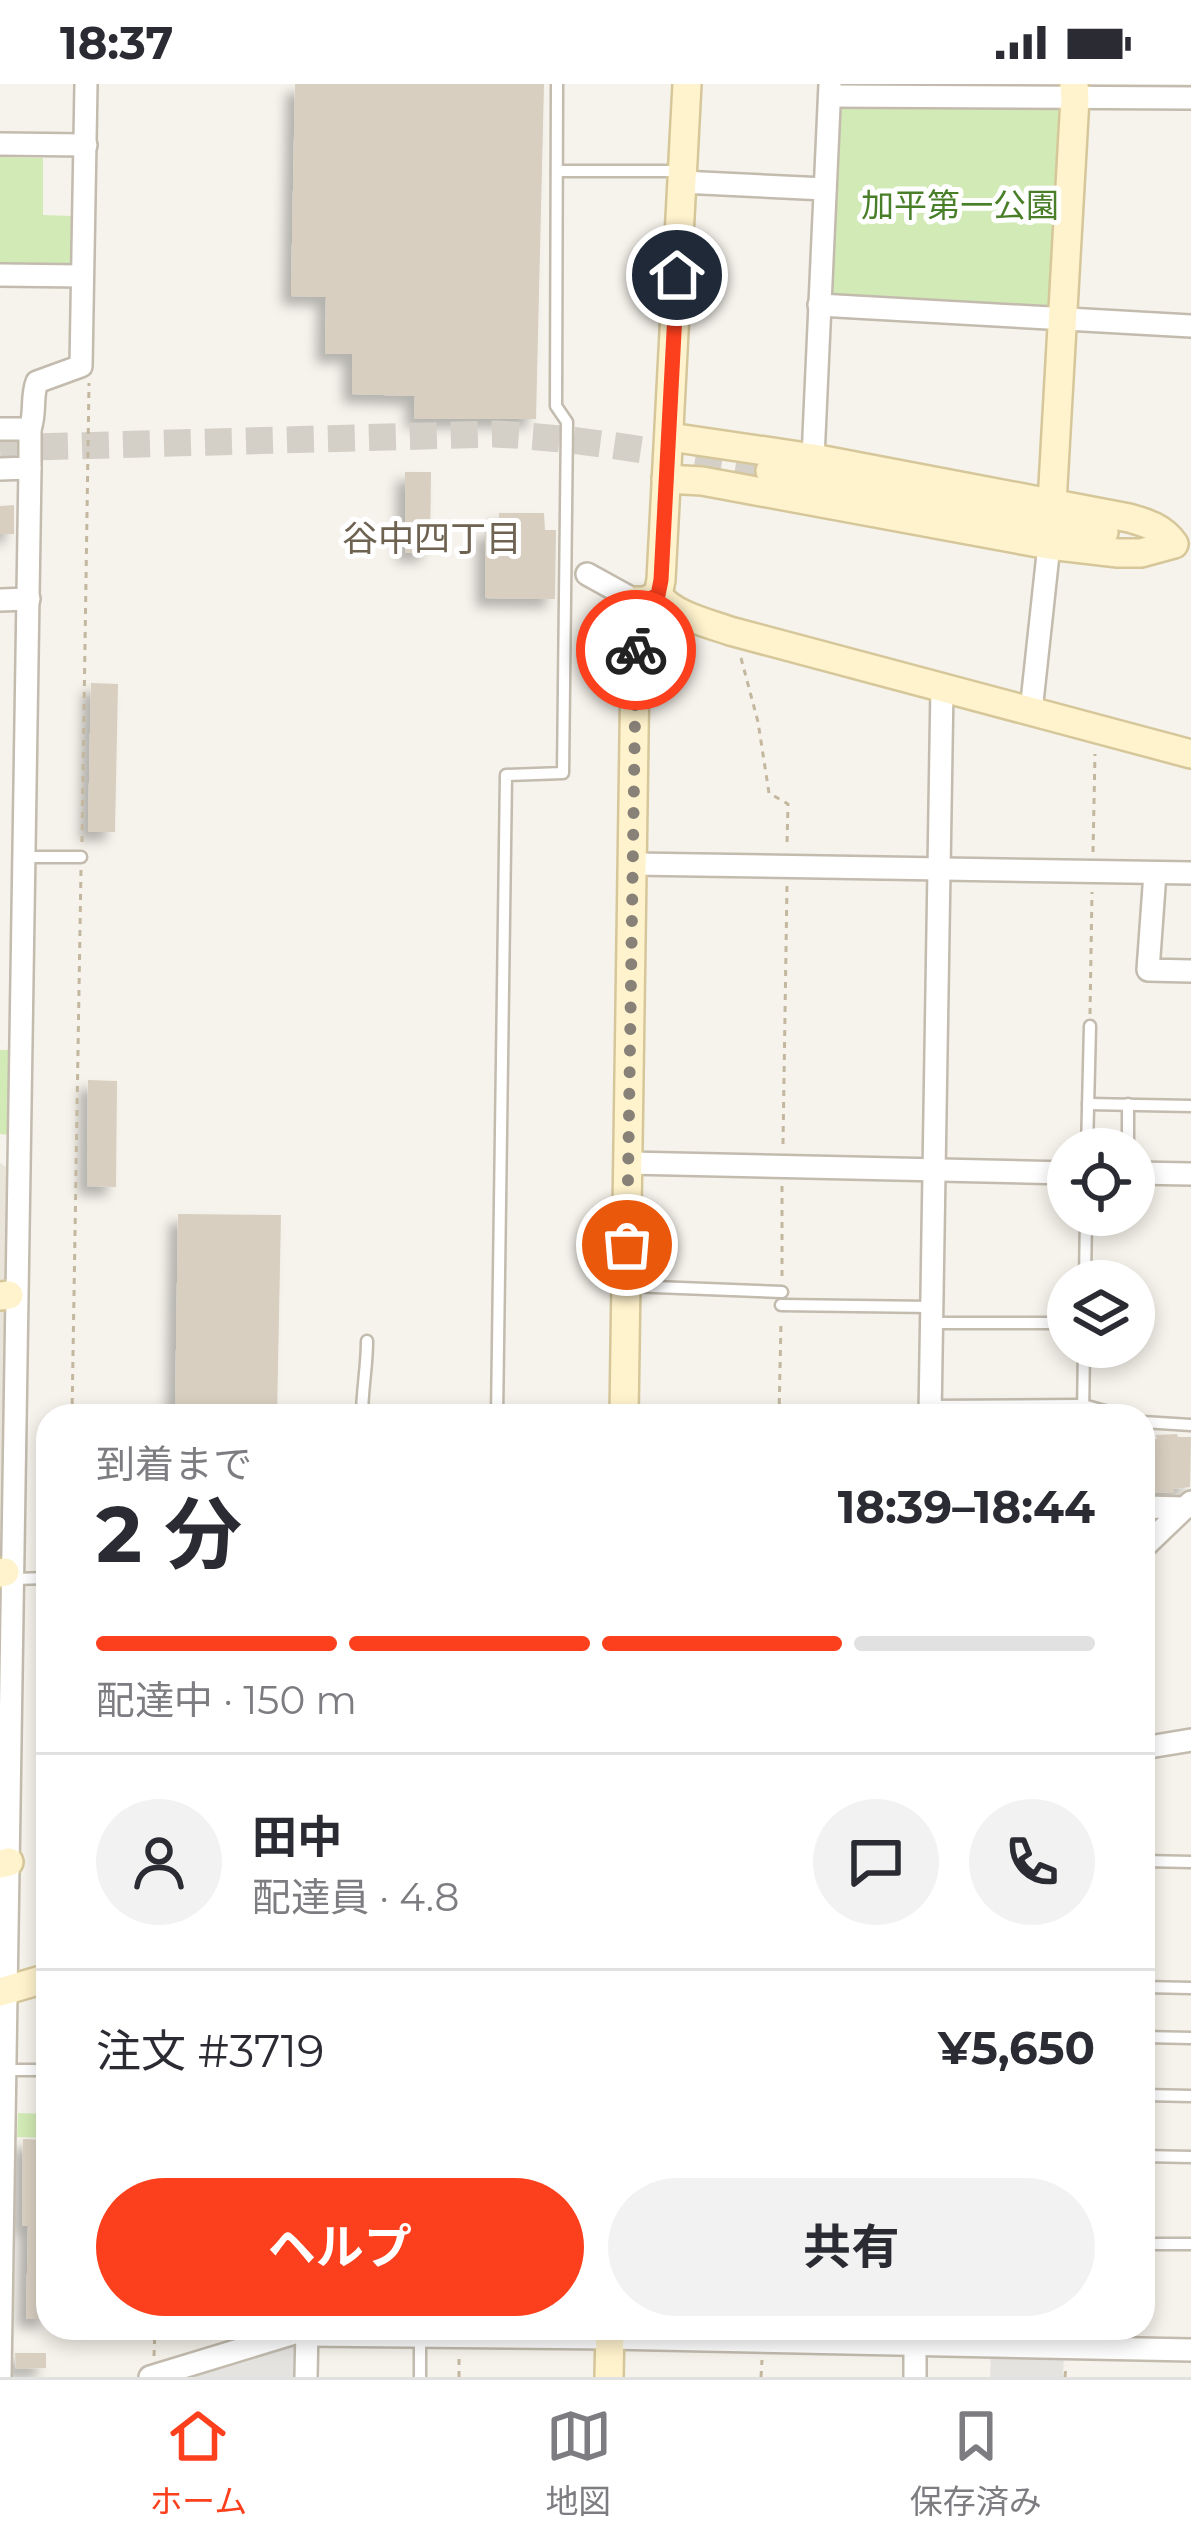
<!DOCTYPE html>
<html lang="ja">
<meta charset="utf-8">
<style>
body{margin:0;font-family:Montserrat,"Noto Sans JP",sans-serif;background:#f2f2f3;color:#2b2b33;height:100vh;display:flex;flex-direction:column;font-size:45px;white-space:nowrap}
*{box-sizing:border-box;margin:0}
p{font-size:39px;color:#7c7c81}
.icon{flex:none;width:66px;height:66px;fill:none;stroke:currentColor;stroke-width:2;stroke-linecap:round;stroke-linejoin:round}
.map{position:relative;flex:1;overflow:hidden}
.panel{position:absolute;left:36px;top:1320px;width:1119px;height:936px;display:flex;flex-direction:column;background:#fff;border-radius:36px;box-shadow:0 6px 18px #0003}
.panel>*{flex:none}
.tools{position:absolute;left:1047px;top:1044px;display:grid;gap:24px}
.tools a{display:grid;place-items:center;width:108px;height:108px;border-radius:50%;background:#fff;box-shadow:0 6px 18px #0003;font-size:60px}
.pin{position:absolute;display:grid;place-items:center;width:102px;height:102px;color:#fff;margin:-51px;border:6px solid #fff;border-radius:50%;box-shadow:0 3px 12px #0007}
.courier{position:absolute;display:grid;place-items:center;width:120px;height:120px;margin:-60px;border:9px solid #fc3f1d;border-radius:50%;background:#fff;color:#222;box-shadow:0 3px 15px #0007}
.overview em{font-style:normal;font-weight:700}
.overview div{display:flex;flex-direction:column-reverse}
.overview{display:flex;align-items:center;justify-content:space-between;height:204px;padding:0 60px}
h1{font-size:78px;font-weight:700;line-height:90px}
.bar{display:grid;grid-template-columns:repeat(4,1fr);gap:18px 12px;align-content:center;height:144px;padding:0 60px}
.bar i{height:15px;border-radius:9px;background:#e1e1e2}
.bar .selected{background:#fc3f1d}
.bar p{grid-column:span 4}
.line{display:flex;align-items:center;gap:30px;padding:0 60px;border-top:3px solid #e1e1e2}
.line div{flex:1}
.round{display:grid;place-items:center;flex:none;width:126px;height:126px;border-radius:63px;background:#f2f2f3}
.cta{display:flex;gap:24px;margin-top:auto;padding:24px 60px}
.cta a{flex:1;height:138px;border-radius:72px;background:#fc3f1d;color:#fff;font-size:48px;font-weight:700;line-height:138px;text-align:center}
.cta a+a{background:#f2f2f3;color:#2b2b33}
.status{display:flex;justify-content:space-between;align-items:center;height:84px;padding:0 60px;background:#fff;direction:ltr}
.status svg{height:33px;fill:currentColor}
.tabs{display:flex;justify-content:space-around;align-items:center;height:168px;border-top:3px solid #e1e1e2;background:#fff;font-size:33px;color:#7c7c81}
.tabs a{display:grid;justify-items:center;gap:6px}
.tabs .selected{color:#fc3f1d}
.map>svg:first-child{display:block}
.residential{fill:#eae5da}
.green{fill:#d2eab5}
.parking{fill:#e5e3e0}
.building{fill:#d8cfc1;filter:url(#shadow)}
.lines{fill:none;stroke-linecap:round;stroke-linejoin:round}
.secondary-tunnel{stroke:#d4d0c8;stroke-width:27;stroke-dasharray:27 14;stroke-linecap:butt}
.lane-casing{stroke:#c2bbae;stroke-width:15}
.street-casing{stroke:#c2bbae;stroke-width:26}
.secondary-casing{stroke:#d6c79b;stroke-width:32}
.path{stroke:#c4b79f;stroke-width:3;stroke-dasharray:6 6;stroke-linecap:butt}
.lane{stroke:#fff;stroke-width:10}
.street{stroke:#fff;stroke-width:21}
.secondary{stroke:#fff3cd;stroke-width:27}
.done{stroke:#878178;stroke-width:12;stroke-dasharray:0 21.6}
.route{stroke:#fc3f1d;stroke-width:15}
.labels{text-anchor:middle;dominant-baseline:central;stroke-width:10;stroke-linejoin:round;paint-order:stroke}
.park-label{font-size:33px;fill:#4a7f2a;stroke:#fff}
.neighbourhood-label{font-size:36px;fill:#6e6250;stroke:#fff}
</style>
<div class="status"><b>18:37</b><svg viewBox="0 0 49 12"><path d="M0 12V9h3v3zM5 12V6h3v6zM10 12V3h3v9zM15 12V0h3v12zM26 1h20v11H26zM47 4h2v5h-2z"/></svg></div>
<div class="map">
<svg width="1191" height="2293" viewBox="0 0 1191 2293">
<defs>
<filter id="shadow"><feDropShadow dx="-9" dy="9" stdDeviation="6" flood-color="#0004"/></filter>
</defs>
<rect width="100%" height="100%" fill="#f6f3ec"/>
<!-- residential -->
<path class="residential" d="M0,1079L6,1083L3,1474L0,1475Z"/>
<!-- green -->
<g class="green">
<path d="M842,21L1060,22L1065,30L1054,221L1049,226L833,213L828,207L836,27Z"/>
<path d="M0,73L43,74V131L72,132L71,177L68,181L0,180Z"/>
<path d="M0,966H12L11,1051L0,1050Z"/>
<path d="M18,2029L48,2030V2054L17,2053Z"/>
</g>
<!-- parking -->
<g class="parking">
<path d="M289,2261H301L300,2293H180Z"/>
<path d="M991,2270H1064L1063,2293H990Z"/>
</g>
<!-- building -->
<g class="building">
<path d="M295,0H544L536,335H414L415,312L352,310V270H325L326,213L291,212Z"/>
<path d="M405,388H431L430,469H405Z"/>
<path d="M14,421V450H0V422Z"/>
<path d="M499,429H544L545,446H556L555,515L485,514V445H499Z"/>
<path d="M91,599L118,600L115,748H88Z"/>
<path d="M88,996L117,997L116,1103L87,1102Z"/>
<path d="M178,1130L281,1131L277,1332H175Z"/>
<path d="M1177,1350L1178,1353H1191L1190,1403L1174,1405V1409L1143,1408V1385L1148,1384L1147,1356L1157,1355L1156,1351Z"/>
<path d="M23,2055L48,2056V2235H26L28,2142H22Z"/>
<path d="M15,2269H46V2284L16,2285Z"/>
</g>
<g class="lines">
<!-- secondary-tunnel -->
<path class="secondary-tunnel" d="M0,364L494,350C587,354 679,372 770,387"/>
<defs>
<g id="lane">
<path d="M557,87H679"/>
<path d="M25,773H81"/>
<path d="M1088,1020L1191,1022"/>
<path d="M1128,1020V1065"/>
<path d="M1087,1065L1090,942"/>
<path d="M1085,1197L1086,1131"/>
<path d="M629,1202L782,1208"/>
<path d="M781,1221L931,1223"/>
<path d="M931,1239H1068"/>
<path d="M930,1322L1083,1321L1123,1332"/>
<path d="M362,1332C362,1306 367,1283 367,1257"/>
<path d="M497,1332L506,691L563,689L567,338L556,322L557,0"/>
<path d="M1083,1332L1084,1263"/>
<path d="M1143,1338L1191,1341"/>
<path d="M14,1495L48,1494"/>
<path d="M1143,1777L1191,1778"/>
<path d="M1143,1903L1191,1904"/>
<path d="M1143,1953L1191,1954"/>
<path d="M6,1986H48"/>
<path d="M1143,2011L1191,2012"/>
<path d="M1143,2072L1191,2073"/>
<path d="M1143,2160H1191"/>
<path d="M420,2293V2252"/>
</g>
<g id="street">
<path d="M830,12L1191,14"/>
<path d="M0,60L86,61"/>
<path d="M681,98L825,105"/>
<path d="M0,191L82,192"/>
<path d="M819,221L1191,242"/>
<path d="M0,345H30V384L0,385"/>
<path d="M30,345C36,329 31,313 37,298L81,282L86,0"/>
<path d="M813,374L830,0"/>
<path d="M587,490L636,517"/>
<path d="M0,516L29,515"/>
<path d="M1031,627L1049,461"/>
<path d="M633,780L1191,789"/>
<path d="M1155,789L1148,886L1191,887"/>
<path d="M629,1079L1068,1089"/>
<path d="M1134,1089L1191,1090"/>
<path d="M930,1332L942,603"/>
<path d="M1143,1423L1185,1424"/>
<path d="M1143,1464L1191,1418"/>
<path d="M1143,1664L1191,1656"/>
<path d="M307,2251L610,2254L1191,2266"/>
<path d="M0,2293L30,384"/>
<path d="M150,2293L311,2244"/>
<path d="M306,2293L307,2244"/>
<path d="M915,2293V2244"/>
</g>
<g id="secondary">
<path d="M770,387L1104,448"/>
<path d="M666,395L702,397L1049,461L1118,469H1141L1174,460C1163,444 1147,439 1129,434L813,374L670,353"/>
<path d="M1052,419L1075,14L1074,0"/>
<path d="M658,511C672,531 707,539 730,547L1191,670"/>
<path d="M658,511L661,496L687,0"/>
<path d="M0,1212L9,1211"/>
<path d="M624,1332L636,517H645L658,511"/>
<path d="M0,1489L5,1488"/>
<path d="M0,1780L9,1778"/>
<path d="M0,1908L48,1894"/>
<path d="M609,2293L610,2244"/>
</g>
</defs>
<!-- lane casing -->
<use href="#lane" class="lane-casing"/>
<!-- street casing -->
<use href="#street" class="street-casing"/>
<!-- secondary casing -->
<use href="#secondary" class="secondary-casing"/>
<!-- path -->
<g class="path">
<path d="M741,574L758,638L769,709L788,720L787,760"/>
<path d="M82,758L89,299"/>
<path d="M1093,768L1095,670"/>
<path d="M1090,930L1092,808"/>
<path d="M783,1060L787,800"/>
<path d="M782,1192V1100"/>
<path d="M72,1332L81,785"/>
<path d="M779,1332L781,1238"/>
<path d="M154,2272L155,2244"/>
<path d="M459,2293V2271"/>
<path d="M761,2293L762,2276"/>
<path d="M1065,2293L1066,2281"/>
</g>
<!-- lane -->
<use href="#lane" class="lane"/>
<!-- street -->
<use href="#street" class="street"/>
<!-- secondary -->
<use href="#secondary" class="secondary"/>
</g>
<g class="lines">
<!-- done -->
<path class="done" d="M627,1161L636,566"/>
<!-- route -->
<path class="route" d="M636,566L637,517H645L658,511L661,496L677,191"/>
</g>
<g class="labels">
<!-- park labels -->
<g class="park-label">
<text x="960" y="121">加平第一公園</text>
</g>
<!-- neighbourhood labels -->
<g class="neighbourhood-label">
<text x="432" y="454">谷中四丁目</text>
</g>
</g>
</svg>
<div class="tools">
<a><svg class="icon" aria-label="locate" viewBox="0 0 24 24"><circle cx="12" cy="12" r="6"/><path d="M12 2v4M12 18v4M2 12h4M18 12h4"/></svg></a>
<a><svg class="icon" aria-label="layers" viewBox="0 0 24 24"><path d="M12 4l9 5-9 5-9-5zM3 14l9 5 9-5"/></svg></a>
</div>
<div class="pin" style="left:627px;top:1161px;background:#ea580c"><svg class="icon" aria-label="bag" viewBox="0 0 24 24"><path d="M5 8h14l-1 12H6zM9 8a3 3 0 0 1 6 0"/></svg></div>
<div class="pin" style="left:677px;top:191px;background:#1f2937"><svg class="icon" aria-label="home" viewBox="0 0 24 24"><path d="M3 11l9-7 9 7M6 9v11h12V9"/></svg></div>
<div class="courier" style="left:636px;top:566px"><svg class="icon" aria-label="bike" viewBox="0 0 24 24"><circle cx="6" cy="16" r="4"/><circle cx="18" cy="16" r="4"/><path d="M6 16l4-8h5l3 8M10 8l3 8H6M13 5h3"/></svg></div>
<section class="panel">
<div class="overview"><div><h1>2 分</h1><p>到着まで</p></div><em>18:39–18:44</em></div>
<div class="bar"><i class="selected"></i><i class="selected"></i><i class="selected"></i><i></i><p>配達中 · 150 m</p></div>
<div class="line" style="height:216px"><a class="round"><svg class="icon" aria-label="person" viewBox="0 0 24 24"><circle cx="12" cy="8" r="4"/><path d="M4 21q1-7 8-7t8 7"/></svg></a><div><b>田中</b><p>配達員 · 4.8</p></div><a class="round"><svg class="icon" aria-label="chat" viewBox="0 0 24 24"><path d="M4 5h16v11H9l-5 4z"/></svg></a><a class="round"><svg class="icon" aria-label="phone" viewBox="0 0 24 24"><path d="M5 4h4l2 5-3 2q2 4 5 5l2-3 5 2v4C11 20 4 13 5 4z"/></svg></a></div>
<div class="line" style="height:156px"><div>注文 #3719</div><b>¥5,650</b></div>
<div class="cta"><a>ヘルプ</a><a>共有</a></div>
</section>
</div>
<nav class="tabs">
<a class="selected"><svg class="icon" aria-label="home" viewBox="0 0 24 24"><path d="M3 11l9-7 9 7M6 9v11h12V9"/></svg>ホーム</a>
<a><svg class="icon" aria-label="map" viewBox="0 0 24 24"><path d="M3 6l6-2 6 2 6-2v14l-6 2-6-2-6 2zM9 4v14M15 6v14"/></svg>地図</a>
<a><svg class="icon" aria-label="saved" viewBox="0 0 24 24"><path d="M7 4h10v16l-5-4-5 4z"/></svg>保存済み</a>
</nav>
